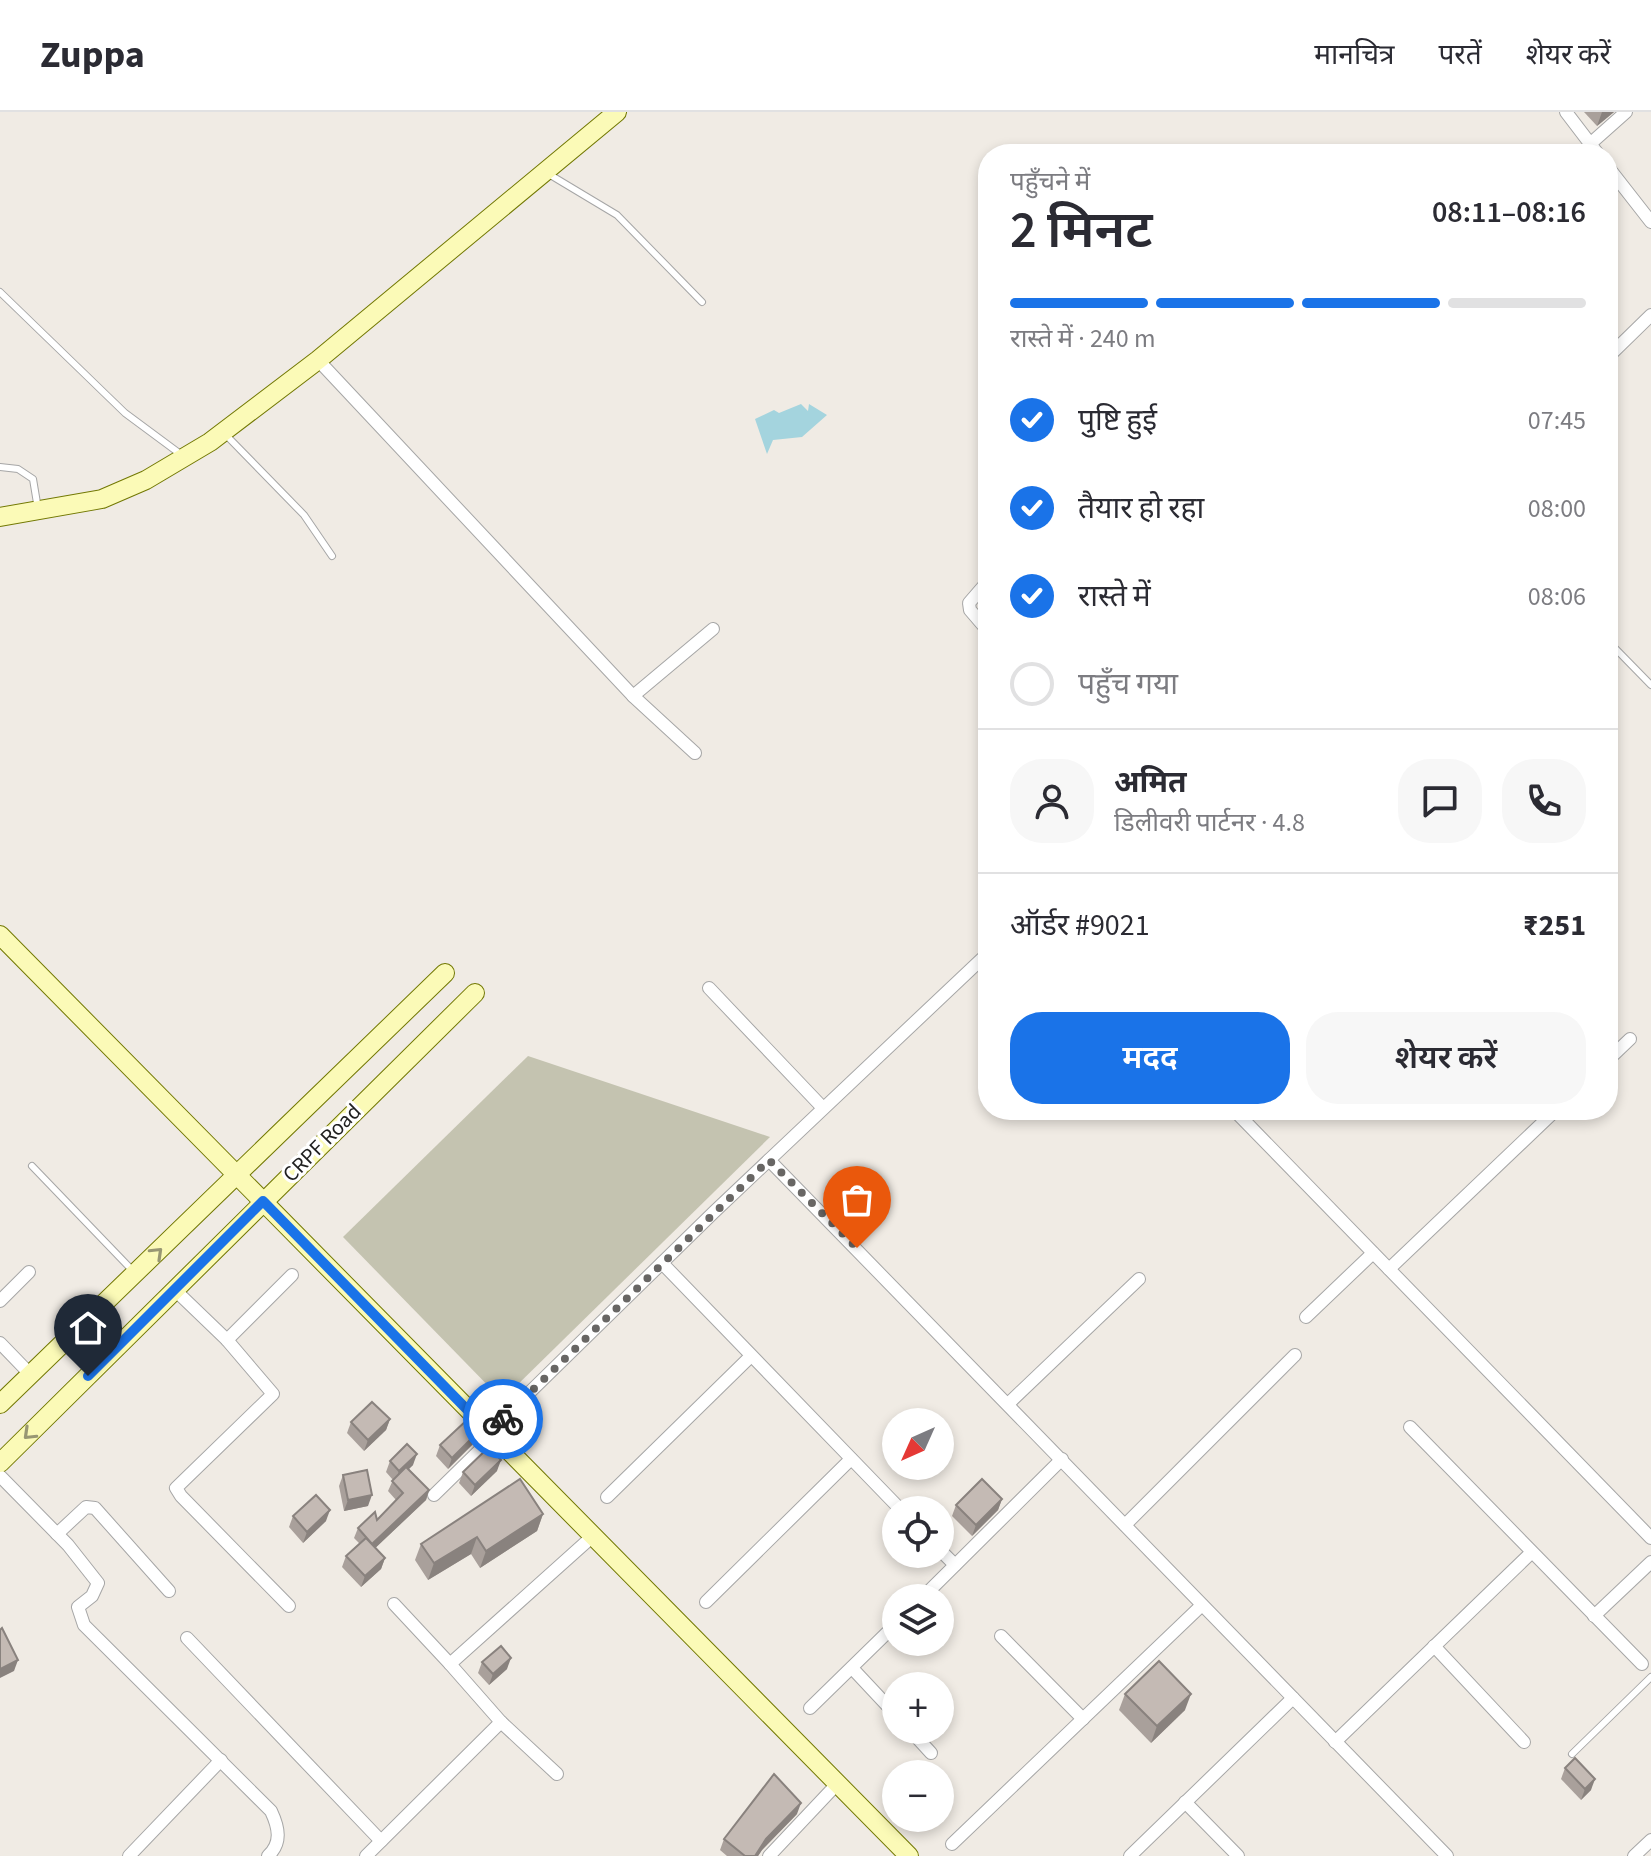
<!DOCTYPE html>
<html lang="hi">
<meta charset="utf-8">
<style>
body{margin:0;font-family:"Source Sans 3","Noto Sans Devanagari",sans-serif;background:#f7f7f7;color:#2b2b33;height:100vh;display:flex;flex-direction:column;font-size:30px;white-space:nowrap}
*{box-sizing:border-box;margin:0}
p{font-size:26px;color:#7c7c81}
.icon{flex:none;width:44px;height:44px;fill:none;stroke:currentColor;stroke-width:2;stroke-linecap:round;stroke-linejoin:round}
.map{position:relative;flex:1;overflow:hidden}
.panel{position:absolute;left:978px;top:32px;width:640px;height:976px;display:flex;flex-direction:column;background:#fff;border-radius:32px;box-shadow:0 4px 12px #0003}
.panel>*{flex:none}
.needle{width:52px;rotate:225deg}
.fabs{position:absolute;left:882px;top:1296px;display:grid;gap:16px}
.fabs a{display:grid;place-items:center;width:72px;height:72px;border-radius:50%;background:#fff;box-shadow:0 4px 12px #0003;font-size:40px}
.pin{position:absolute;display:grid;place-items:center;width:68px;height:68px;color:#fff;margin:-82px -34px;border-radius:50% 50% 50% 0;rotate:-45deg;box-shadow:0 0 8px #0007}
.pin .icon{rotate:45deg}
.courier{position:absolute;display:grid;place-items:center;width:80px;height:80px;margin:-40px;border:6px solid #1a73e8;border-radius:50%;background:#fff;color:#222;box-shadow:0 2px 10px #0007}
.headline em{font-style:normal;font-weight:600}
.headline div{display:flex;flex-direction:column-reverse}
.headline{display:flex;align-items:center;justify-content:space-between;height:136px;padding:0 32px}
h1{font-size:52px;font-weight:600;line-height:60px}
.bar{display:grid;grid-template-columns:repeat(4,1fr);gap:12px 8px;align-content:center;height:96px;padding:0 32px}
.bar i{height:10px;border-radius:6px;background:#e1e1e2}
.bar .active{background:#1a73e8}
.bar p{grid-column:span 4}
.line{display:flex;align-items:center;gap:20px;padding:0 32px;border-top:2px solid #e1e1e2}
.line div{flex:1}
.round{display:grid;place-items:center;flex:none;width:84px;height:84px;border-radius:32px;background:#f7f7f7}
ol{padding:0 32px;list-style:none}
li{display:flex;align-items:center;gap:24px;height:88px}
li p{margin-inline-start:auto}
li .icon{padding:8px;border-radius:50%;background:#1a73e8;color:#fff;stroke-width:4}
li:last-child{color:#7c7c81}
li i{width:44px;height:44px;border:4px solid #e1e1e2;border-radius:50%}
.button{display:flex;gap:16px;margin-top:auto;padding:16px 32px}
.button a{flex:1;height:92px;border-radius:32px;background:#1a73e8;color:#fff;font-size:32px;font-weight:600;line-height:92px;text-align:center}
.button a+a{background:#f7f7f7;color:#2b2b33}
header{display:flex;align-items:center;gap:48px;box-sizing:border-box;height:112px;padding:0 40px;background:#fff;border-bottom:2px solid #e1e1e2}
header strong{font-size:38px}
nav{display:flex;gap:44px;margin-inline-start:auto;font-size:28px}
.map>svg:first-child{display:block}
.construction{fill:#c4c3b0}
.water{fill:#a4d4de}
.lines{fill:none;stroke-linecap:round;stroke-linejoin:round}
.lane-casing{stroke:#a6a6a6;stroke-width:8}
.street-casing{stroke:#a6a6a6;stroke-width:14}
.secondary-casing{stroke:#727803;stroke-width:20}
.lane{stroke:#fff;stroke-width:6}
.street{stroke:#fff;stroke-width:12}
.secondary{stroke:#fbfab7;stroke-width:18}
.wall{fill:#a9a09b}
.shaded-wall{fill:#89827e}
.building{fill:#c4bab4;stroke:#89827e;stroke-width:2}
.oneway{stroke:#989773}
.done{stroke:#686664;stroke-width:8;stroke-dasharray:0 14.4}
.route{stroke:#1a73e8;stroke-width:10}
.labels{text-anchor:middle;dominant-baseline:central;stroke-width:6;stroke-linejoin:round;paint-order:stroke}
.street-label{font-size:22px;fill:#1f1f1f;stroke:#fff}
</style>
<header>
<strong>Zuppa</strong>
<nav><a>मानचित्र</a><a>परतें</a><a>शेयर करें</a></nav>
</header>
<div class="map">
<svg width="1651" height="1744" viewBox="0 0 1651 1744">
<rect width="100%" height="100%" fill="#f0ebe4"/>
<!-- construction -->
<path class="construction" d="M528,944L770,1025L502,1288L343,1125Z"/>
<!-- water -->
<path class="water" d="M801,292L808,299L809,292L827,303L802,325L773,328L767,342L755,307L774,298L779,301Z"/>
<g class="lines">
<defs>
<g id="lane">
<path d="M547,61L617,103L702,190"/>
<path d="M0,180L125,301L183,344"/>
<path d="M224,321L304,403L332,444"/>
<path d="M0,355L18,357L33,367L38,397"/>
<path d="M1608,529L1651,573"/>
<path d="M32,1054L133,1159"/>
<path d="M1572,1642L1651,1565"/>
</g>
<g id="street">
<path d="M1566,0L1598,42"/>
<path d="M1590,32L1626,0"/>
<path d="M1608,55L1651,110"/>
<path d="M1608,245L1651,203"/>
<path d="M318,248L633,584L695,641"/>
<path d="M988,469L969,491L970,498L988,519"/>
<path d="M633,584L713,517"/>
<path d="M709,876L823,996"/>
<path d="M1608,948L1630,927"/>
<path d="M1234,998L1651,1426"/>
<path d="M769,1048L1447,1744"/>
<path d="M662,1151L901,1398"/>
<path d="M1389,1157L1556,998"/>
<path d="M175,1178L227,1228L273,1282L176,1376L181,1384L289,1494"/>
<path d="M0,1189L29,1160"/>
<path d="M1306,1205L1373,1141"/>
<path d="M227,1228L292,1163"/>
<path d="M0,1231L31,1263"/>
<path d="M1009,1291L1139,1167"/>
<path d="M1410,1315L1642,1552"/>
<path d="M0,1364L68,1433L98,1471L92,1484L78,1495L84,1513L271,1699C279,1716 282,1731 268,1744"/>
<path d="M434,1383L482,1336L489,1320L714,1100L988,841"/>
<path d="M607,1385L751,1244"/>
<path d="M1125,1413L1295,1243"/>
<path d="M57,1422L86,1395L95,1396L169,1479"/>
<path d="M940,1438L955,1453"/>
<path d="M922,1486L1062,1347"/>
<path d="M706,1490L851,1347"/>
<path d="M394,1492L450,1552"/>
<path d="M1594,1504L1651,1450"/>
<path d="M1001,1524L1083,1607"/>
<path d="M187,1526L381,1729"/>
<path d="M1434,1534L1524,1630"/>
<path d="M852,1556L896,1603"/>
<path d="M810,1596L896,1512"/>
<path d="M501,1610L557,1662"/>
<path d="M910,1618L931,1641"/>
<path d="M1335,1630L1531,1441"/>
<path d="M1185,1690L1238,1744"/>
<path d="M952,1732L1202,1493"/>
<path d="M129,1744L221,1648"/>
<path d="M366,1744L501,1610L450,1552L594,1423"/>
<path d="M769,1744L837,1672"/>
<path d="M1130,1744L1293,1586"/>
<path d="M1634,1744L1651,1728"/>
</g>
<g id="secondary">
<path d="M0,405L102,387L146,368L210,330L318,248L617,0"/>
<path d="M0,823L909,1744"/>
<path d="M0,1292L445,861"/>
<path d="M0,1351L475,881"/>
</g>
</defs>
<!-- lane casing -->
<use href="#lane" class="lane-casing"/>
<!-- street casing -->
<use href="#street" class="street-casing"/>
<!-- secondary casing -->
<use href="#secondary" class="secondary-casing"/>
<!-- lane -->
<use href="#lane" class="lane"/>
<!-- street -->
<use href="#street" class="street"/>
<!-- secondary -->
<use href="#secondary" class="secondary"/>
</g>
<!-- wall -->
<g class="wall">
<path d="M1584,0H1614L1597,14Z"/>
<path d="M390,1307L386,1318L364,1339L347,1321L351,1310Z"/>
<path d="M474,1331L448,1357L436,1344L440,1333Z"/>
<path d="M390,1349L413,1353L409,1357L429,1378L426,1388L375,1436L385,1446L381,1457L361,1475L342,1455L346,1444L360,1432L354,1426L358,1416L377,1408L396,1388L388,1379L393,1368L386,1360Z"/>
<path d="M497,1359L471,1384L459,1371L463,1360Z"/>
<path d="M343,1363L368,1394L344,1399L339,1374Z"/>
<path d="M1002,1387L998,1398L972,1424L952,1404L956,1393Z"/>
<path d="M543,1402L537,1419L480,1456L471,1442L428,1468L415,1448L421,1432Z"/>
<path d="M293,1404L326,1409L303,1431L289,1415Z"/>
<path d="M482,1550L507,1557L489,1573L478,1561Z"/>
<path d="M1125,1582L1185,1598L1151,1631L1119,1598Z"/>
<path d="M1565,1656L1591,1678L1581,1688L1561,1667Z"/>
<path d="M797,1702L762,1738L758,1744H727L720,1738L724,1727Z"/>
</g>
<!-- shaded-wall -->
<g class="shaded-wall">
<path d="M1602,0H1614L1597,14Z"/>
<path d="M390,1307L386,1318L364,1339L368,1328Z"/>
<path d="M478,1320L474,1331L448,1357L452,1346Z"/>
<path d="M417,1342L413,1353L395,1370L399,1359Z"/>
<path d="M501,1348L497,1359L471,1384L475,1373Z"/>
<path d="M429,1378L426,1388L369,1442L372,1432Z"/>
<path d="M372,1383L368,1394L344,1399L348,1388Z"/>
<path d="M1002,1387L998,1398L972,1424L976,1413Z"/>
<path d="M330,1398L326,1409L303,1431L307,1420Z"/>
<path d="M543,1402L537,1419L480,1456L486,1439Z"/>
<path d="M477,1425L471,1442L428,1468L434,1451Z"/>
<path d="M385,1446L381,1457L361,1475L365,1464Z"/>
<path d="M511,1546L507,1557L489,1573L493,1562Z"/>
<path d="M18,1548L14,1559L0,1566V1557Z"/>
<path d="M1191,1582L1185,1598L1151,1631L1157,1614Z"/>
<path d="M1595,1667L1591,1678L1581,1688L1585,1677Z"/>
<path d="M801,1691L797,1702L762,1738L758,1744H755L766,1727Z"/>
</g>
<!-- building -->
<g class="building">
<path d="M1569,35L1576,42H1562Z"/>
<path d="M372,1290L390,1307L368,1328L351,1310Z"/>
<path d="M467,1308L478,1320L452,1346L440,1333Z"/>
<path d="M407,1332L417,1342L399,1359L390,1349Z"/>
<path d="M489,1335L501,1348L475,1373L463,1360Z"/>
<path d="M406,1355L429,1378L372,1432L358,1416L375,1400L377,1408L403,1381L392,1369Z"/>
<path d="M367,1358L372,1383L348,1388L343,1363Z"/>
<path d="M520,1367L543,1402L486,1439L477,1425L434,1451L421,1432Z"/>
<path d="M982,1367L1002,1387L976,1413L956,1393Z"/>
<path d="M316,1383L330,1398L307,1420L293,1404Z"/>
<path d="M366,1426L385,1446L365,1464L346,1444Z"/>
<path d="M2,1516L18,1548L0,1557V1518Z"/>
<path d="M501,1534L511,1546L493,1562L482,1550Z"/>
<path d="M1159,1549L1191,1582L1157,1614L1125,1582Z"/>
<path d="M1575,1646L1595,1667L1585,1677L1565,1656Z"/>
<path d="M774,1662L801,1691L766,1727L755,1744H745L724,1727Z"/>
</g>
<!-- one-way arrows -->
<defs><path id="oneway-chevron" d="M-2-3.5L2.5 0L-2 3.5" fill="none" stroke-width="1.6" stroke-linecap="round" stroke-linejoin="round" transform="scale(2)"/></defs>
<g class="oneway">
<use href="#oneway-chevron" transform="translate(157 1141) rotate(-44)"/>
<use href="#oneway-chevron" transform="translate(29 1322) rotate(136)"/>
</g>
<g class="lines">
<!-- done -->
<path class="done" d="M503,1307L769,1048L857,1136"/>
<!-- route -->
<path class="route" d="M88,1264L263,1089L489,1320L503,1307"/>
</g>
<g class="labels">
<!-- street labels -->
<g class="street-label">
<text transform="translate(322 1031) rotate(-45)">CRPF Road</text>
</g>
</g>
</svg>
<div class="fabs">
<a><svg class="needle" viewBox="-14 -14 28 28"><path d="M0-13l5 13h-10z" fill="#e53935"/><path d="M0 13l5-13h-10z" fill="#7c7c81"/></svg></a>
<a><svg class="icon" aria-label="locate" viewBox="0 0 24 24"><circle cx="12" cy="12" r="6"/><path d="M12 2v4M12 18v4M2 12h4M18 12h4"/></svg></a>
<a><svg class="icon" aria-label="layers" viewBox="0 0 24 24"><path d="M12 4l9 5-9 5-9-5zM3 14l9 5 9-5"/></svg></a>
<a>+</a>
<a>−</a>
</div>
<div class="pin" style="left:857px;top:1136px;background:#ea580c"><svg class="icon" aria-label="bag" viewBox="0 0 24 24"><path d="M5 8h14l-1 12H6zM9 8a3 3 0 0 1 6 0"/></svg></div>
<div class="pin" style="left:88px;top:1264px;background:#1f2937"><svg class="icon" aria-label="home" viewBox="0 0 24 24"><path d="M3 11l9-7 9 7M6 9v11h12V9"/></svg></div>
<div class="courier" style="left:503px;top:1307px"><svg class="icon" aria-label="bike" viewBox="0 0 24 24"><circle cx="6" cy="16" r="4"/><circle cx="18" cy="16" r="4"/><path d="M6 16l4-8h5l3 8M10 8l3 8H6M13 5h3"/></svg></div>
<section class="panel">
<div class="headline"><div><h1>2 मिनट</h1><p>पहुँचने में</p></div><em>08:11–08:16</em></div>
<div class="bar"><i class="active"></i><i class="active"></i><i class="active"></i><i></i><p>रास्ते में · 240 m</p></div>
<ol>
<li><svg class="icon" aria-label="check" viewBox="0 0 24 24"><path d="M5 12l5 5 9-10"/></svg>पुष्टि हुई<p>07:45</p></li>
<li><svg class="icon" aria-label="check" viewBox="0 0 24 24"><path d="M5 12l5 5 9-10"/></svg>तैयार हो रहा<p>08:00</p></li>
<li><svg class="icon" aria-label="check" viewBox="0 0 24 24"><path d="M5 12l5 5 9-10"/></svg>रास्ते में<p>08:06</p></li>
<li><i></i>पहुँच गया</li>
</ol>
<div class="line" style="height:144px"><a class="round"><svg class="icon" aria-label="person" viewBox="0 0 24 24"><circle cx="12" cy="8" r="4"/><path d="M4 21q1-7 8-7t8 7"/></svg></a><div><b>अमित</b><p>डिलीवरी पार्टनर · 4.8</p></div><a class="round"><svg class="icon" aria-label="chat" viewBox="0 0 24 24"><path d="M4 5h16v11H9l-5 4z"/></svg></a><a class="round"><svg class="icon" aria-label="phone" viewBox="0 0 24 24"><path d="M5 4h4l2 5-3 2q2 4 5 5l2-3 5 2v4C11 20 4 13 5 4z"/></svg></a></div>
<div class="line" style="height:104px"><div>ऑर्डर #9021</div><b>₹251</b></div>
<div class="button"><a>मदद</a><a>शेयर करें</a></div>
</section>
</div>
